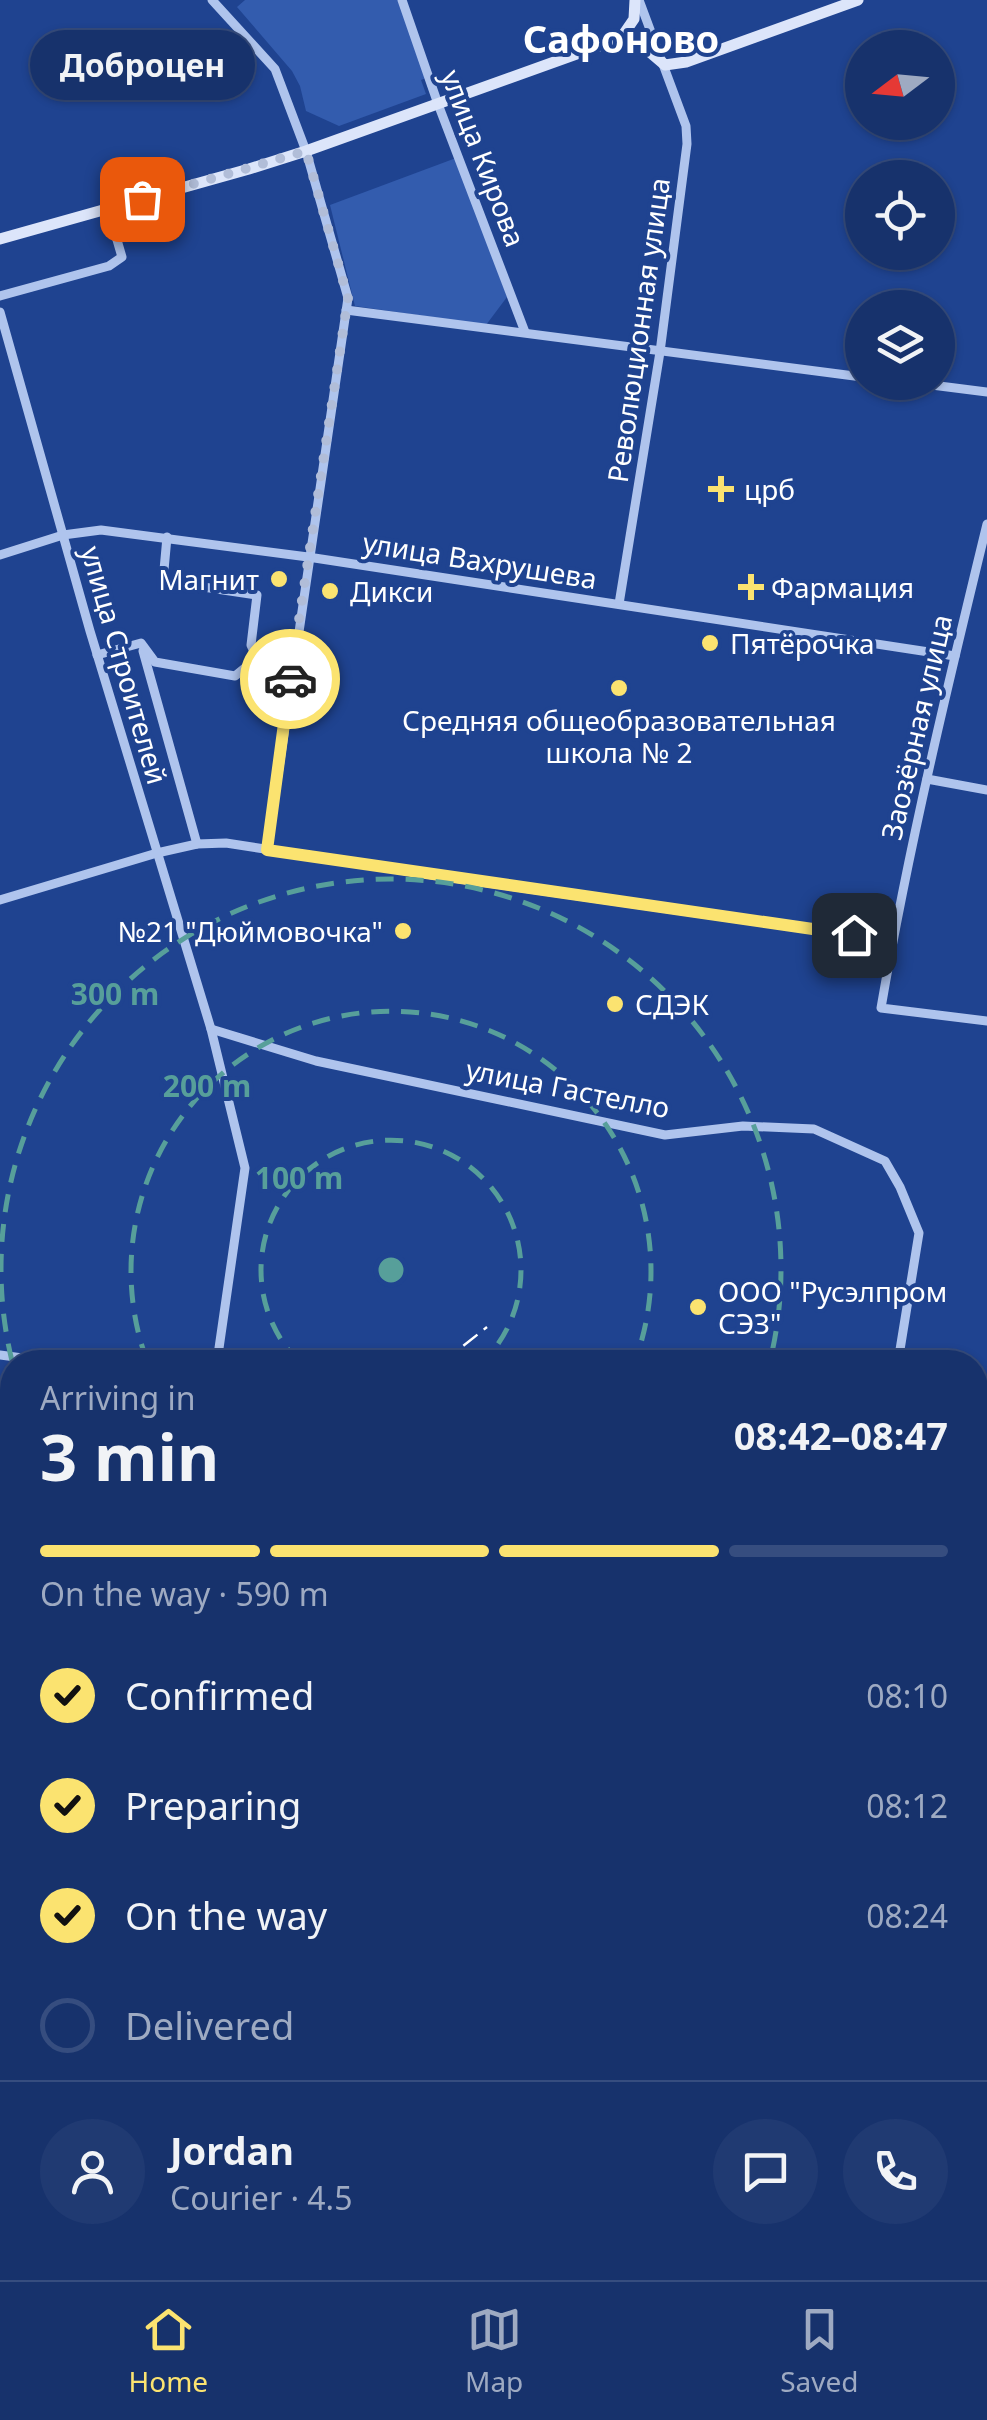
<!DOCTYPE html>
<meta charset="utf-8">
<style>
body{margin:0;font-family:"Noto Sans",sans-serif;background:#203a72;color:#f1f3f6;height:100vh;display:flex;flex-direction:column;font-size:38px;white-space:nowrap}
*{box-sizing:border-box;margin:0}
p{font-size:32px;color:#9eaac2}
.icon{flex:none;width:55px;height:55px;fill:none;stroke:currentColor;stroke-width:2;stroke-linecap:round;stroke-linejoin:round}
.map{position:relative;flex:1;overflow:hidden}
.details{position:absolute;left:0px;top:1350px;width:988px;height:930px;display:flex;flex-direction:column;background:#17326c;border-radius:40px 40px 0 0;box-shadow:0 2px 8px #0004,0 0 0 2px #364d7f}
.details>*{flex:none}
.needle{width:65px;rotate:254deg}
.buttons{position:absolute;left:845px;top:30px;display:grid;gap:20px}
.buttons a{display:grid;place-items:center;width:110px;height:110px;border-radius:50%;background:#17326c;box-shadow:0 2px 8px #0004,0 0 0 2px #364d7f;font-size:50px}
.pin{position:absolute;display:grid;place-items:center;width:85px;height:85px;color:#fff;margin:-42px;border-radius:20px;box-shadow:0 5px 15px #0006}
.courier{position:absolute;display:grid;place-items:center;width:100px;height:100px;margin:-50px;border:8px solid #fbe370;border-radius:50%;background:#fff;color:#222;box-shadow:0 2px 12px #0007}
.bubble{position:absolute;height:70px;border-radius:35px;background:#17326c;box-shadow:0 2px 8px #0004,0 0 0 2px #364d7f;font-size:32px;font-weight:700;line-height:70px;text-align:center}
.headline em{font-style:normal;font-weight:700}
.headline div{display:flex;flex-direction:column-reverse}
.headline{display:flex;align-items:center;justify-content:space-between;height:170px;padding:0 40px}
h1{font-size:65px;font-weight:700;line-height:75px}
.bar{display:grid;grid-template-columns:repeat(4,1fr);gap:15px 10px;align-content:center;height:120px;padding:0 40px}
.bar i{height:12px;border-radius:8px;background:#364d7f}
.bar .selected{background:#fbe370}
.bar p{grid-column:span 4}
.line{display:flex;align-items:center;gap:25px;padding:0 40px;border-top:2px solid #364d7f}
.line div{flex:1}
.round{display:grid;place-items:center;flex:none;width:105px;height:105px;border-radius:52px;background:#203a72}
ol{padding:0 40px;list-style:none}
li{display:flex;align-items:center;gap:30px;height:110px}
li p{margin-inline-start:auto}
li .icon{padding:10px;border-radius:50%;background:#fbe370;color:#111;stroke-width:4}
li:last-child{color:#9eaac2}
li i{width:55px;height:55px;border:5px solid #364d7f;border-radius:50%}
.menu{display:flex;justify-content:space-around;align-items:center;height:140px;border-top:2px solid #364d7f;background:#17326c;font-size:28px;color:#9eaac2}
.menu a{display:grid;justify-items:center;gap:5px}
.menu .selected{color:#fbe370}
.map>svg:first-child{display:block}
.green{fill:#335cae}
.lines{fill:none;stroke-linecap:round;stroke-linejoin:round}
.stream{stroke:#a3bdee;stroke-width:2.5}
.minor{stroke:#afc4ed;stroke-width:9}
.secondary{stroke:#dce5fa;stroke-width:11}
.rail{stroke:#fff;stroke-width:2.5;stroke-dasharray:18 8;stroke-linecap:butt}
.done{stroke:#b1bdd8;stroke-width:10;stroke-dasharray:0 18}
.route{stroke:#fbe370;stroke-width:12}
.ring{fill:none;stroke:#579f9a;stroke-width:5;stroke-dasharray:18 12}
.poi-dot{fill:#fbe370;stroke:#1f4390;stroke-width:4}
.labels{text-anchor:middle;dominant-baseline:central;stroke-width:8;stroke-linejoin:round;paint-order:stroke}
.street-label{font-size:28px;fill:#fff;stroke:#1f4390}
.poi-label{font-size:28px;fill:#fff;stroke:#1f4390;text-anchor:start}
.district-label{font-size:38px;font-weight:bold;fill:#fff;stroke:#1f4390}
.centre{fill:#579f9a;stroke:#1f4390;stroke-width:5}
.ring-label{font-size:30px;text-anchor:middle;font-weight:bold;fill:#579f9a;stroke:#1f4390;stroke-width:8;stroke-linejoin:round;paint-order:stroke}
</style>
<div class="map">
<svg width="987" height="2280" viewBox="0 0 987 2280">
<rect width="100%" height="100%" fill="#1f4390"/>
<!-- green -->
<g class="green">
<path d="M245,0H398L426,78L421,80L426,94L339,126L306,111L300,86L292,71L237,7Z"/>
<path d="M456,158L507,297L486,325L355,306L330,205Z"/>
</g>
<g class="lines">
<!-- stream -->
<g class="stream">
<path d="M975,1850L987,1843"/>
<path d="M359,2280L361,2268"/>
</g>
<!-- minor -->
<g class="minor">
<path d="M212,0L275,69L306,151L348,298L267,850"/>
<path d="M402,0L438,104L525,332"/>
<path d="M0,296L109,266L122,257L108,209"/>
<path d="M346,310L862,377"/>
<path d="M0,312L90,631L211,1029L245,1168L217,1362"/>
<path d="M908,382L987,392"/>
<path d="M987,524C948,684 909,845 881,1008L987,1021"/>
<path d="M167,537L163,581L257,595L251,645L257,658"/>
<path d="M0,555L63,535L101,530L308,557L955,656"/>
<path d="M619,604L660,352L687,144L686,126L639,0"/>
<path d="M143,651L197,844"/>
<path d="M97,655L141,643L155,662L235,676L257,658L293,664"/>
<path d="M927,779L987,790"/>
<path d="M0,900L157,853L197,844L226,843L432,875L892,941"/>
<path d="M211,1029L316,1061L665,1135L743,1126L814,1129L885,1161L900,1187L919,1233L898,1362"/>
<path d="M0,1355L52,1362"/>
<path d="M0,1865L12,1872"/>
<path d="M417,2268L421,2280"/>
<path d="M558,2268L566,2280"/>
<path d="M715,2268L723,2280"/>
<path d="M142,2280L155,2268"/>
<path d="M451,2280L469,2268"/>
</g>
<!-- secondary -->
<g class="secondary">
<path d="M621,38L638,42L665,65L686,62L858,0"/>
<path d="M621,38L634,19L635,0"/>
<path d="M0,239L249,169L306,151L621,38"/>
</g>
<!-- rail -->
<g class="rail">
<path d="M443,1362L487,1327"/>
<path d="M975,1537L987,1478"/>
<path d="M0,1576L12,1578"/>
<path d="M0,1599L12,1604"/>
</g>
</g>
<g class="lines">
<!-- done -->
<path class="done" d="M142,199L306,151L348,298L290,679"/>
<!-- route -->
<path class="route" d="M290,679L267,850L854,935"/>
</g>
<!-- distance rings -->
<g class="ring">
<path d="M299 1362A130 130 0 1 1 483 1362"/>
<path d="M147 1361A260 260 0 1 1 635 1361"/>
<path d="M12 1361A390 390 0 1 1 770 1361"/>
</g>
<!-- markers -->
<g class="poi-dot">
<path d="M716 474h10v10h10v10h-10v10h-10v-10h-10v-10h10z"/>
<circle cx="279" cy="579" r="10"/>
<path d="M746 572h10v10h10v10h-10v10h-10v-10h-10v-10h10z"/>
<circle cx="330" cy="591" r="10"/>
<circle cx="710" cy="643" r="10"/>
<circle cx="619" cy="688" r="10"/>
<circle cx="403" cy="931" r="10"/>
<circle cx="615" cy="1004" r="10"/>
<circle cx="698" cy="1307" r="10"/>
</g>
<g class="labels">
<!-- street labels -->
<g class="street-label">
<text transform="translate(484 158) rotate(69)">улица Кирова</text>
<text transform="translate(638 330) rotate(-82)">Революционная улица</text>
<text transform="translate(480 560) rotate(9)">улица Вахрушева</text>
<text transform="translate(125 665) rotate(74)">улица Строителей</text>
<text transform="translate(916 727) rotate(-77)">Заозёрная улица</text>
<text transform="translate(568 1088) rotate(11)">улица Гастелло</text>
</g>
<!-- poi labels -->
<g class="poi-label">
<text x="744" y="489">црб</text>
<text x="259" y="579" text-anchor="end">Магнит</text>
<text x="771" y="587">Фармация</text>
<text x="350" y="591">Дикси</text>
<text x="730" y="643">Пятёрочка</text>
<text x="619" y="720" text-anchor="middle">Средняя общеобразовательная<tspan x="619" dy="32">школа № 2</tspan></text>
<text x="383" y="931" text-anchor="end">№21 "Дюймовочка"</text>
<text x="635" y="1004">СДЭК</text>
<text x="718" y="1291">ООО "Русэлпром<tspan x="718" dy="32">СЭЗ"</tspan></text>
</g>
<!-- district labels -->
<g class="district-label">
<text x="621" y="38">Сафоново</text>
</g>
</g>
<circle cx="391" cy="1270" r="15" class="centre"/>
<g class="ring-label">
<text x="115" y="1005">300 m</text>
<text x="207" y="1097">200 m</text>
<text x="299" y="1189">100 m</text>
</g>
</svg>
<div class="buttons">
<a><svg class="needle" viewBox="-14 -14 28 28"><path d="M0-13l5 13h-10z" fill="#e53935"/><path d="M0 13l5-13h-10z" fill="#9eaac2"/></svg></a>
<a><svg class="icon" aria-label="locate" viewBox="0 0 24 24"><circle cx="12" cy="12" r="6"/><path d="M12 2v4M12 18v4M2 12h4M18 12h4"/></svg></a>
<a><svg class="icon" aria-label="layers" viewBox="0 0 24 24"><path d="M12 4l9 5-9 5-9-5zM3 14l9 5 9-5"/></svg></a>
</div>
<div class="pin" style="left:142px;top:199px;background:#ea580c"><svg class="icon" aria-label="bag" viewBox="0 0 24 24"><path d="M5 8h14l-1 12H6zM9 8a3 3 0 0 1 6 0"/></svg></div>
<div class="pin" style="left:854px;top:935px;background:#1f2937"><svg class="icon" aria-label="home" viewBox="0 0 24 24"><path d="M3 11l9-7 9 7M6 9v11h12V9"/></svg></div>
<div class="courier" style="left:290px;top:679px"><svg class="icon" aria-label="car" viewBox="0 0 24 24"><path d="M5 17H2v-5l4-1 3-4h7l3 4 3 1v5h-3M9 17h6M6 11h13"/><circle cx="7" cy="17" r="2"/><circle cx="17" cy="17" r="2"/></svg></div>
<div class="bubble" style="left:30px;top:30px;width:225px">Доброцен</div>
<section class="details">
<div class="headline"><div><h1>3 min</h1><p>Arriving in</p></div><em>08:42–08:47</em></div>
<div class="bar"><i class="selected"></i><i class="selected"></i><i class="selected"></i><i></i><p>On the way · 590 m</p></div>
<ol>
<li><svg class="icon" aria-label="check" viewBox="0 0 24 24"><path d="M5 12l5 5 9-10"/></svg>Confirmed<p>08:10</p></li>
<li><svg class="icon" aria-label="check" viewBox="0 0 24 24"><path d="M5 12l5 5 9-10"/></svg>Preparing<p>08:12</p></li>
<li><svg class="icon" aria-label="check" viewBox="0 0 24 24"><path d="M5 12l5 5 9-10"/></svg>On the way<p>08:24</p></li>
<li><i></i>Delivered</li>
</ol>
<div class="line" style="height:180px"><a class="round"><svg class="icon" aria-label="person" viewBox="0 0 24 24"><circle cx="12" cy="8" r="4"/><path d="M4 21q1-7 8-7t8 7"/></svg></a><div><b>Jordan</b><p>Courier · 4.5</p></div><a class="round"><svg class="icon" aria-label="chat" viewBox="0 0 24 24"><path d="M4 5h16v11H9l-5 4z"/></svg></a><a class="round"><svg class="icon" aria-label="phone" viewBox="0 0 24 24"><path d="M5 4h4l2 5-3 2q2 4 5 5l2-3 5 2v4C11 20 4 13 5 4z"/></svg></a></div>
</section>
</div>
<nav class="menu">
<a class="selected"><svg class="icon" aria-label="home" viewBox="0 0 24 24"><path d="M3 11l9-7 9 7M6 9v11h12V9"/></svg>Home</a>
<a><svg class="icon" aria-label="map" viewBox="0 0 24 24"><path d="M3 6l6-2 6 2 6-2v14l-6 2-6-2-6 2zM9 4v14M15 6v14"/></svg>Map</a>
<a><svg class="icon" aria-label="saved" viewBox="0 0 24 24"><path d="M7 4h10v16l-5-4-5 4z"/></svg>Saved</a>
</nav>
